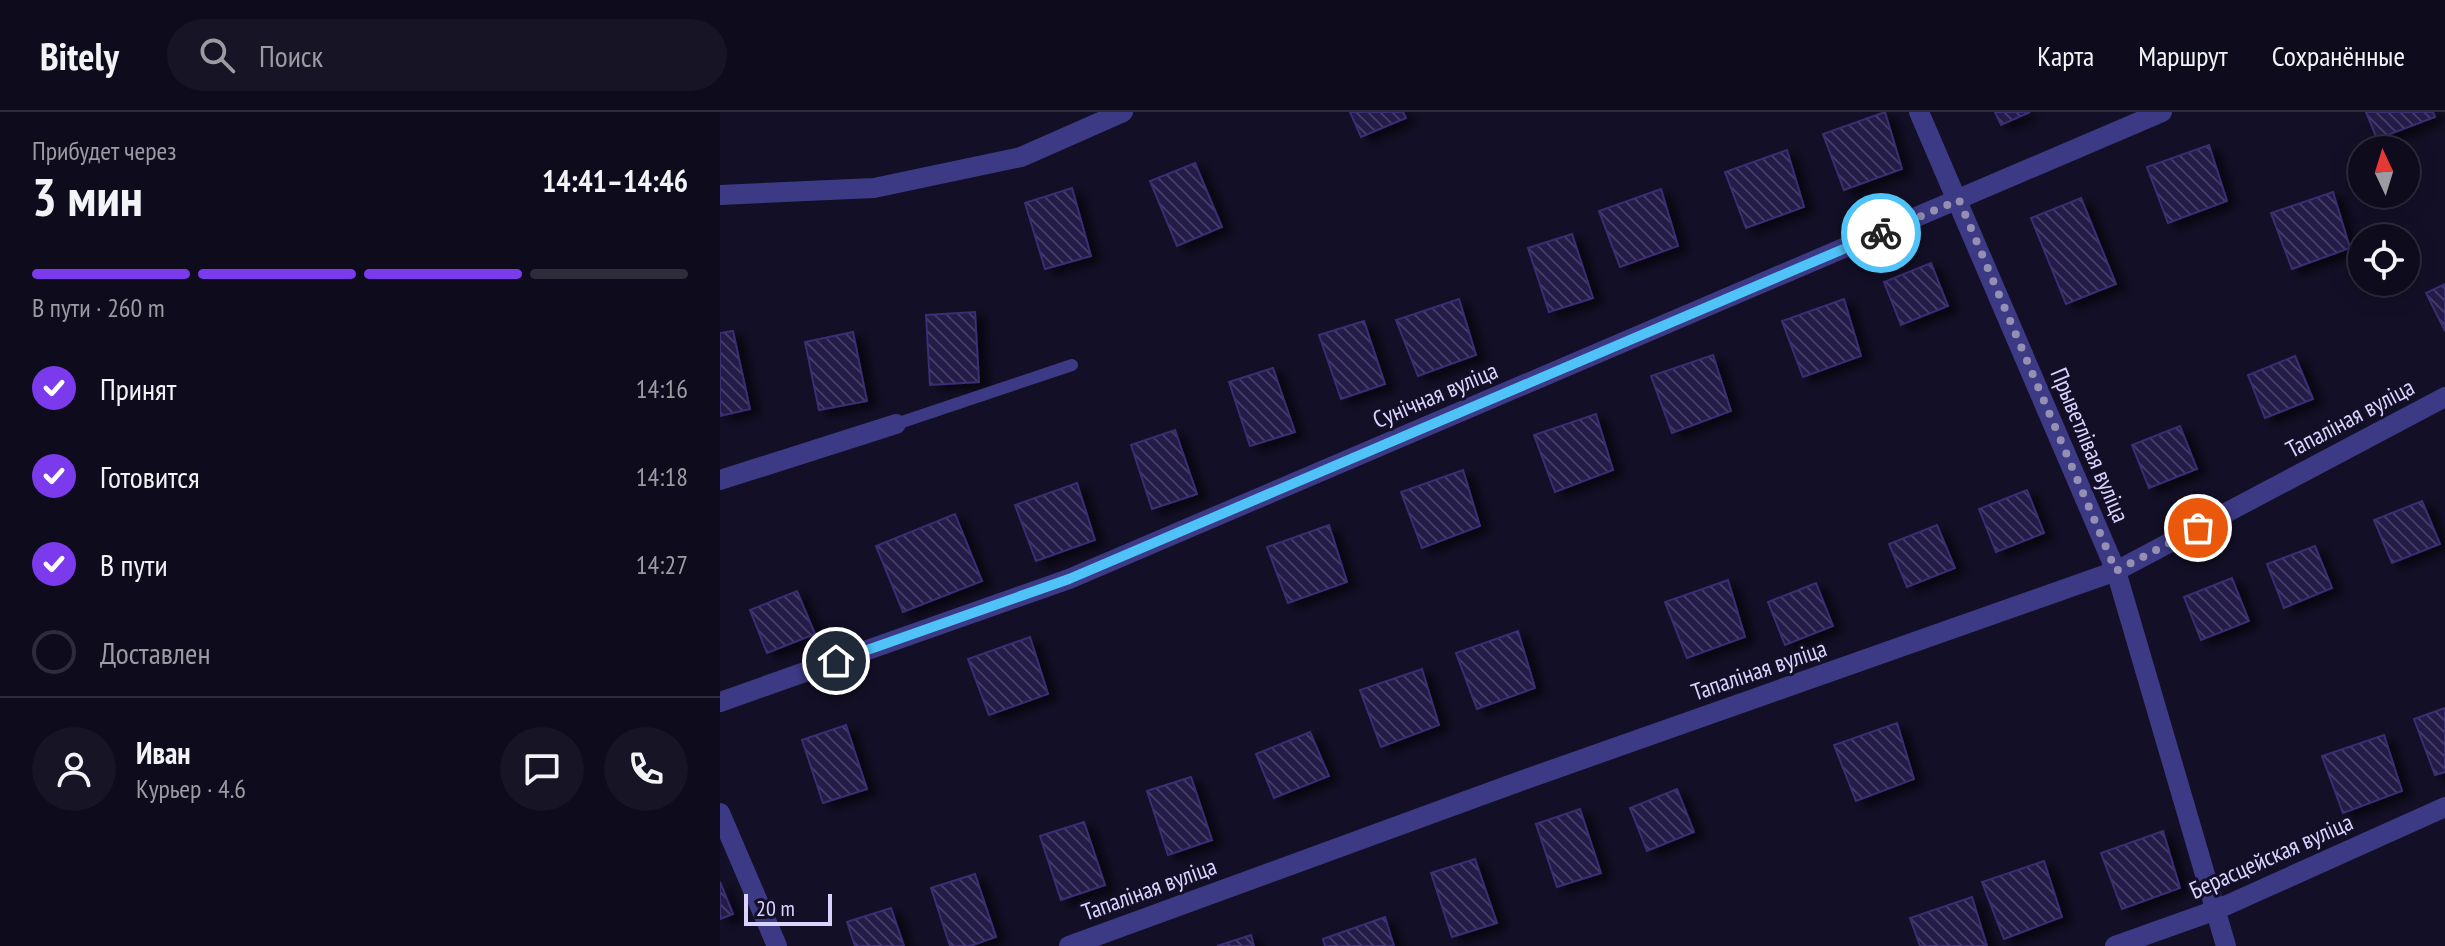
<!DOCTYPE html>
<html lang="ru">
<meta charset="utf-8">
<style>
body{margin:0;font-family:"PT Sans Narrow",sans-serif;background:#171425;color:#f1f3f6;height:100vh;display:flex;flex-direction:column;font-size:30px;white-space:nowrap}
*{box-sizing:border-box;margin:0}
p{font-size:26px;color:#9b9ba3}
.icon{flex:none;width:44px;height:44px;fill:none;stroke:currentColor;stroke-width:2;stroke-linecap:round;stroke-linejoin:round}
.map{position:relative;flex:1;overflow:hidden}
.sheet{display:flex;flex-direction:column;background:#0e0b1c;width:720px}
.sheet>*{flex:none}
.needle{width:52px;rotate:356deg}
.controls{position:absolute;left:1628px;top:24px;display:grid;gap:16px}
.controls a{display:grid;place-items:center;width:72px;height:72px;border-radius:50%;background:#0e0b1c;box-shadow:0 4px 20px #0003,0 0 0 2px #2e2b3b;font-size:40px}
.scale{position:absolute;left:24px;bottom:20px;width:88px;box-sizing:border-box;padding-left:8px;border:4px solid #d9d4ff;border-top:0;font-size:22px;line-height:28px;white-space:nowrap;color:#d9d4ff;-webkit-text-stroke:6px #130f26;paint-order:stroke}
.pin{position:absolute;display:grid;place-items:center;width:68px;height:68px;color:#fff;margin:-34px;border:4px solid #fff;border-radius:50%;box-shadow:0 2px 8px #0007}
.courier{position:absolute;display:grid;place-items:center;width:80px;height:80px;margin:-40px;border:6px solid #4fc3f7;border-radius:50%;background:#fff;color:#222;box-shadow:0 2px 10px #0007}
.head em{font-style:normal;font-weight:800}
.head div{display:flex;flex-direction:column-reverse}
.head{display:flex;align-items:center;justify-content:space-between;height:136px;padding:0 32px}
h1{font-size:52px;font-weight:800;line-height:60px}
.bar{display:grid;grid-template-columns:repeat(4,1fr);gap:12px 8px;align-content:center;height:96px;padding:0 32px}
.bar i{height:10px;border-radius:6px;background:#2e2b3b}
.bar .selected{background:#7c3aed}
.bar p{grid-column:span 4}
.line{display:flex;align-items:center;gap:20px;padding:0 32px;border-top:2px solid #2e2b3b}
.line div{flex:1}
.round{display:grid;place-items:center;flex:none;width:84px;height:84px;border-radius:42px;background:#171425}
ol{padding:0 32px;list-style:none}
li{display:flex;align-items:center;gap:24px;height:88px}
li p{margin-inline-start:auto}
li .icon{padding:8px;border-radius:50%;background:#7c3aed;color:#fff;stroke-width:4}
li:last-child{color:#9b9ba3}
li i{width:44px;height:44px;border:4px solid #2e2b3b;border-radius:50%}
header{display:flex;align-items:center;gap:48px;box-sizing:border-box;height:112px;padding:0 40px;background:#0e0b1c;border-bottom:2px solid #2e2b3b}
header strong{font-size:38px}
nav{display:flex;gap:44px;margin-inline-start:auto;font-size:28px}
.search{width:560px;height:72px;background:#171425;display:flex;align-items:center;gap:20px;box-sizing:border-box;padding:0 28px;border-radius:44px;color:#9b9ba3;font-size:30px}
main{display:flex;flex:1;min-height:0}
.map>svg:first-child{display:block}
.building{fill:url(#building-back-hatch);stroke:#3b2d73;stroke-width:2;filter:url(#shadow)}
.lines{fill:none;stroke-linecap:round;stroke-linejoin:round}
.lane{stroke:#3d3a85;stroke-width:12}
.street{stroke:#3d3a85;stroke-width:20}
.done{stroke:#948fb3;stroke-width:8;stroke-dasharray:0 14.4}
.route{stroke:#4fc3f7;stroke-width:10}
.labels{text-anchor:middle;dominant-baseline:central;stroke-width:6;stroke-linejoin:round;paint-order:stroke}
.street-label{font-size:24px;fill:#d9d4ff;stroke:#130f26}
</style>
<header>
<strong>Bitely</strong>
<div class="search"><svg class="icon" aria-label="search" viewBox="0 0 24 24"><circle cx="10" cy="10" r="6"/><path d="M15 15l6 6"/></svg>Поиск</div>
<nav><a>Карта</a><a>Маршрут</a><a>Сохранённые</a></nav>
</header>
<main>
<section class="sheet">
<div class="head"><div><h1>3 мин</h1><p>Прибудет через</p></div><em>14:41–14:46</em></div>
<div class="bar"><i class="selected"></i><i class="selected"></i><i class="selected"></i><i></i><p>В пути · 260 m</p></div>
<ol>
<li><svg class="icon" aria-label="check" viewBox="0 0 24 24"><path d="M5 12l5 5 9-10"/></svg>Принят<p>14:16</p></li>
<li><svg class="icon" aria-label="check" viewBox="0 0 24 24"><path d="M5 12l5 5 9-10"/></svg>Готовится<p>14:18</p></li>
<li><svg class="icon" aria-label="check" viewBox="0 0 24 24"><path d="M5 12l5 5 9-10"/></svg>В пути<p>14:27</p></li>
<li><i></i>Доставлен</li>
</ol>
<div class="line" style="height:144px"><a class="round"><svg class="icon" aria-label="person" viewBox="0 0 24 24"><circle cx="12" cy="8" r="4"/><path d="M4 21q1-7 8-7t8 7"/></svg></a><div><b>Иван</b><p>Курьер · 4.6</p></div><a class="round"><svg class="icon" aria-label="chat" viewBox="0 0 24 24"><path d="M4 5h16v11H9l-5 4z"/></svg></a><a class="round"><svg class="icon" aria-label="phone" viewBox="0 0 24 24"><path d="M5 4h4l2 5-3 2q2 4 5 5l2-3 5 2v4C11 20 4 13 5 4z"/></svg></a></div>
</section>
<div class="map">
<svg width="1725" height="834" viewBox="0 0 1725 834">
<defs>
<pattern id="building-back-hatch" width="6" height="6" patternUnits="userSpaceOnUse" patternTransform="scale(2)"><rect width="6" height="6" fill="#241b47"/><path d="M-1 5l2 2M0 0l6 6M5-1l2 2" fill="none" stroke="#433b63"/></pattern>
<filter id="shadow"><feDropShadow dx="9" dy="5" stdDeviation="4" flood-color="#0009"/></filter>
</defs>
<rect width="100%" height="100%" fill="#130f26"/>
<!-- building -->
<g class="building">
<path d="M630,0H683L686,6L641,25Z"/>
<path d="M1165,0L1182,57L1124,78L1103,22Z"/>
<path d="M1275,0H1310L1281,13Z"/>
<path d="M1646,0H1713L1715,5L1657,27Z"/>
<path d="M1489,33L1507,89L1448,111L1427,55Z"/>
<path d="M1067,38L1084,95L1026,116L1005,60Z"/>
<path d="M475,51L502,115L457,134L430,69Z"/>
<path d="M352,76L371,144L325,157L305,91Z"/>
<path d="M941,77L958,134L900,155L879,99Z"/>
<path d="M1613,80L1630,136L1572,157L1551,101Z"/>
<path d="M1361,86L1396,172L1346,192L1311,106Z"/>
<path d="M852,122L873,186L829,200L808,136Z"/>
<path d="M1211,151L1228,194L1181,213L1164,170Z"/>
<path d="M1725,172V219L1706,181Z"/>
<path d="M739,187L756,243L698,264L676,208Z"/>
<path d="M1124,187L1141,244L1083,265L1062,209Z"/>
<path d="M255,200L259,270L210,273L206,203Z"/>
<path d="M644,209L665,272L621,287L599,223Z"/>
<path d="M13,219L30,297L0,304V221Z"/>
<path d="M133,220L147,289L99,298L85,230Z"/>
<path d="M993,243L1011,299L952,321L931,264Z"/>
<path d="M1575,244L1593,287L1545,306L1528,263Z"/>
<path d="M553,256L575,320L530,334L509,270Z"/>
<path d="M876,302L893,358L835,380L814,323Z"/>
<path d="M1460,314L1477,357L1429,376L1412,333Z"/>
<path d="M455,318L477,382L432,397L411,333Z"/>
<path d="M743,358L760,414L702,436L681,380Z"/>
<path d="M357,371L375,428L316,449L295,393Z"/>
<path d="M1307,378L1324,421L1276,440L1259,397Z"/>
<path d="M1702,389L1720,432L1672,451L1654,408Z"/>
<path d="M235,402L262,469L183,500L156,434Z"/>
<path d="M609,413L627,470L568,491L547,435Z"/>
<path d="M1217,413L1235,456L1187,475L1169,432Z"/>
<path d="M1595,434L1612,476L1564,496L1547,452Z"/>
<path d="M1512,466L1529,509L1481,528L1464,485Z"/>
<path d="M1008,468L1025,525L967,546L945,490Z"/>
<path d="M1096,471L1113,514L1065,533L1048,490Z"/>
<path d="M77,479L95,522L47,541L30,498Z"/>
<path d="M798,519L815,576L757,597L736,541Z"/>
<path d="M310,525L328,582L269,603L248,547Z"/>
<path d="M702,557L719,613L661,635L640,578Z"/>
<path d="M1725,596V660L1715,663L1694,607Z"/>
<path d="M1177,611L1194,667L1136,689L1114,633Z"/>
<path d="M126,613L147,677L103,691L82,628Z"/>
<path d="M590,620L609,664L554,686L536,642Z"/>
<path d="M1664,623L1682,679L1623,701L1602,644Z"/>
<path d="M471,665L492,728L448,743L427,679Z"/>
<path d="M957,677L974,720L927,739L910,696Z"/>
<path d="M860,697L881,761L837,775L816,712Z"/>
<path d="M364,710L385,773L341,788L320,724Z"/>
<path d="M1443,719L1460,776L1402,797L1381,741Z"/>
<path d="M755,747L777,811L732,825L711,761Z"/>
<path d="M1324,749L1342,805L1284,827L1262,770Z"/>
<path d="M255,762L276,825L250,834H230L211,776Z"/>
<path d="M0,770L13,802L0,807Z"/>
<path d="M1252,785L1267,834H1200L1190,806Z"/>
<path d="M171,796L184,834H135L127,810Z"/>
<path d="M665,805L674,834H605L603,827Z"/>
<path d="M531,823L534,834H497Z"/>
</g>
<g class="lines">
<!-- lane -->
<path class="lane" d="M176,312L352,253"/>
<!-- street -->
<g class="street">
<path d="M1199,0L1396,459L1506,834"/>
<path d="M0,83L154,76L301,45L403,0"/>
<path d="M0,368L176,312"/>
<path d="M0,590L349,467L1442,0"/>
<path d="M0,701L57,834"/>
<path d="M349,834L809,666L1396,459L1725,285"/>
<path d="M1395,834L1496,798L1725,695"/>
</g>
</g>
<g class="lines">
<!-- done -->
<path class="done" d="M1161,121L1239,88L1396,459L1478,416"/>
<!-- route -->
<path class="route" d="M116,549L349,467L1161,121"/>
</g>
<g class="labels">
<!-- street labels -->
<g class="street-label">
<text transform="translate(715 283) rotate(-23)">Сунічная вуліца</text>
<text transform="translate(1630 306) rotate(-28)">Тапаліная вуліца</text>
<text transform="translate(1370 333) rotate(67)">Прыветлівая вуліца</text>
<text transform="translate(1039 558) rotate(-19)">Тапаліная вуліца</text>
<text transform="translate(1551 744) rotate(-24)">Берасцейская вуліца</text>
<text transform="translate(429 777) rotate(-20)">Тапаліная вуліца</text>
</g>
</g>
</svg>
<div class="controls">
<a><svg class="needle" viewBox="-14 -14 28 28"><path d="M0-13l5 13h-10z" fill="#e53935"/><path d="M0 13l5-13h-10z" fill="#9b9ba3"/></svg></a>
<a><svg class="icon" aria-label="locate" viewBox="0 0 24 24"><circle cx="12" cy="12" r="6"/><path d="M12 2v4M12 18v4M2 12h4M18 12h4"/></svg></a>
</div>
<div class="scale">20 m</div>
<div class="pin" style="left:1478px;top:416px;background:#ea580c"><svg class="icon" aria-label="bag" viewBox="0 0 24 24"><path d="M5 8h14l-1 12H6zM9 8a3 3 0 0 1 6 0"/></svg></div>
<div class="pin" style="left:116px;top:549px;background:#1f2937"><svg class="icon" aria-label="home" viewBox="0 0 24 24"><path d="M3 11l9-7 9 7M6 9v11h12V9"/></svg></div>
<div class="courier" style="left:1161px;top:121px"><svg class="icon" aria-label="bike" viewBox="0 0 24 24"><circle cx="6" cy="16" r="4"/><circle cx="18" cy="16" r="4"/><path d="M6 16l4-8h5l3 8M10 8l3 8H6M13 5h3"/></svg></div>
</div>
</main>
